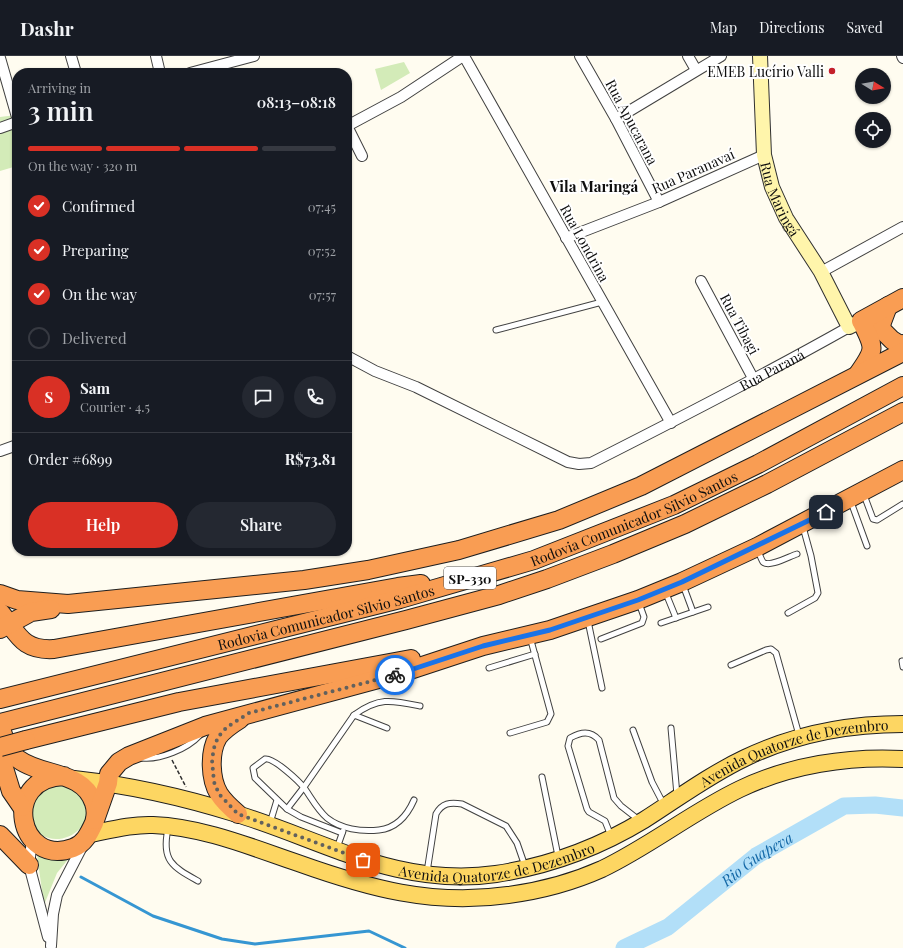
<!DOCTYPE html>
<meta charset="utf-8">
<style>
body{margin:0;font-family:"Playfair Display",serif;background:#242831;color:#f1f3f6;height:100vh;display:flex;flex-direction:column;font-size:15px;white-space:nowrap}
*{box-sizing:border-box;margin:0}
p{font-size:13px;color:#9ea1a6}
.icon{flex:none;width:22px;height:22px;fill:none;stroke:currentColor;stroke-width:2;stroke-linecap:round;stroke-linejoin:round}
.map{position:relative;flex:1;overflow:hidden}
.panel{position:absolute;left:12px;top:12px;width:340px;height:488px;display:flex;flex-direction:column;background:#171b24;border-radius:16px;box-shadow:0 1px 3px #0004}
.panel>*{flex:none}
.needle{width:26px;rotate:101deg}
.controls{position:absolute;left:855px;top:12px;display:grid;gap:8px}
.controls a{display:grid;place-items:center;width:36px;height:36px;border-radius:50%;background:#171b24;box-shadow:0 1px 3px #0004;font-size:20px}
.pin{position:absolute;display:grid;place-items:center;width:34px;height:34px;color:#fff;margin:-17px;border-radius:8px;box-shadow:0 2px 6px #0006}
.courier{position:absolute;display:grid;place-items:center;width:40px;height:40px;margin:-20px;border:3px solid #1a73e8;border-radius:50%;background:#fff;color:#222;box-shadow:0 1px 5px #0007}
.summary em{font-style:normal;font-weight:600}
.summary div{display:flex;flex-direction:column-reverse}
.summary{display:flex;align-items:center;justify-content:space-between;height:68px;padding:0 16px}
h1{font-size:26px;font-weight:600;line-height:30px}
.bar{display:grid;grid-template-columns:repeat(4,1fr);gap:6px 4px;align-content:center;height:48px;padding:0 16px}
.bar i{height:5px;border-radius:3px;background:#363941}
.bar .active{background:#d93025}
.bar p{grid-column:span 4}
.line{display:flex;align-items:center;gap:10px;padding:0 16px;border-top:1px solid #363941}
.line div{flex:1}
.round{display:grid;place-items:center;flex:none;width:42px;height:42px;border-radius:21px;background:#242831}
ol{padding:0 16px;list-style:none}
li{display:flex;align-items:center;gap:12px;height:44px}
li p{margin-inline-start:auto}
li .icon{padding:4px;border-radius:50%;background:#d93025;color:#fff;stroke-width:4}
li:last-child{color:#9ea1a6}
li i{width:22px;height:22px;border:2px solid #363941;border-radius:50%}
.button{display:flex;gap:8px;margin-top:auto;padding:8px 16px}
.button a{flex:1;height:46px;border-radius:24px;background:#d93025;color:#fff;font-size:16px;font-weight:600;line-height:46px;text-align:center}
.button a+a{background:#242831;color:#f1f3f6}
header{display:flex;align-items:center;gap:24px;box-sizing:border-box;height:56px;padding:0 20px;background:#171b24;border-bottom:1px solid #363941}
header strong{font-size:19px}
nav{display:flex;gap:22px;margin-inline-start:auto;font-size:14px}
.map>svg:first-child{display:block}
.green{fill:#d3ebb8}
.lines{fill:none;stroke-linecap:round;stroke-linejoin:round}
.stream{stroke:#3696d2;stroke-width:3}
.river{stroke:#b2dff8;stroke-width:17}
.lane-casing{stroke:#414141;stroke-width:7}
.street-casing{stroke:#414141;stroke-width:12}
.secondary-casing{stroke:#303030;stroke-width:16}
.primary-casing{stroke:#1f1f1f;stroke-width:18}
.highway-casing{stroke:#1f1f1f;stroke-width:20}
.path{stroke:#303030;stroke-width:1.5;stroke-dasharray:4 2;stroke-linecap:butt}
.lane{stroke:#fff;stroke-width:5}
.street{stroke:#fff;stroke-width:10}
.secondary{stroke:#fff5ab;stroke-width:14}
.primary{stroke:#fdd662;stroke-width:16}
.highway{stroke:#f99d53;stroke-width:18}
.highway-bridge-casing{stroke:#1f1f1f;stroke-width:20;stroke-linecap:butt}
.highway-bridge{stroke:#f99d53;stroke-width:18}
.done{stroke:#62615d;stroke-width:4;stroke-dasharray:0 7.2}
.route{stroke:#1a73e8;stroke-width:5}
.poi-dot{fill:#c4202a;stroke:#fff;stroke-width:1.5}
.labels{text-anchor:middle;dominant-baseline:central;stroke-width:4;stroke-linejoin:round;paint-order:stroke}
.shield{fill:#fff;stroke:#565656;stroke-width:1}
.shield-label{font-size:13px;font-weight:bold;fill:#0e0e0e}
.poi-label{font-size:14px;fill:#0e0e0e;stroke:#fff;text-anchor:end}
.street-label{font-size:14px;fill:#0e0e0e;stroke:#fff}
.neighbourhood-label{font-size:15px;font-weight:bold;fill:#0e0e0e;stroke:#fff}
.water-label{font-size:15px;font-style:italic;fill:#1267a6;stroke:#fff}
</style>
<header>
<strong>Dashr</strong>
<nav><a>Map</a><a>Directions</a><a>Saved</a></nav>
</header>
<div class="map">
<svg width="903" height="892" viewBox="0 0 903 892">
<rect width="100%" height="100%" fill="#fffcf0"/>
<!-- green -->
<g class="green">
<path d="M404,6L410,17L381,34L375,13Z"/>
<path d="M16,59L17,110L0,115V61Z"/>
<path d="M50,726L75,731C79,736 85,743 86,750C91,775 60,792 40,778C35,774 33,768 30,763L38,732Z"/>
<path d="M37,799L70,801L57,817L44,849Z"/>
</g>
<g class="lines">
<!-- stream -->
<path class="stream" d="M81,821L153,860L222,883L255,888L369,875L405,892"/>
<!-- river -->
<path class="river" id="s1" d="M624,892L668,871L756,800L844,750L875,749L903,752"/>
<defs>
<g id="lane">
<path d="M496,274L602,246"/>
<path d="M864,439L873,463L877,464L903,448"/>
<path d="M851,446L867,490"/>
<path d="M758,494C759,497 761,503 763,506C769,512 790,500 797,498"/>
<path d="M683,529L693,556"/>
<path d="M665,535L676,562"/>
<path d="M788,557L815,542L818,537L811,500L803,471"/>
<path d="M588,565L602,632"/>
<path d="M661,567L708,551"/>
<path d="M601,583L642,567L644,561L639,547"/>
<path d="M902,605L903,611"/>
<path d="M731,609L766,594L771,593L776,597L799,679"/>
<path d="M489,612L535,598"/>
<path d="M354,659C379,641 391,644 420,650"/>
<path d="M671,672L677,739"/>
<path d="M633,674L652,726L664,749"/>
<path d="M510,677L547,666L551,658L530,581"/>
<path d="M142,702C160,704 187,693 200,679"/>
<path d="M542,721L558,800"/>
<path d="M287,753L304,731L354,659L387,672"/>
<path d="M270,767L277,744"/>
<path d="M168,773C161,805 173,811 198,825"/>
<path d="M342,777L301,761L287,753L255,722L253,712L265,703C273,701 299,725 305,733C312,743 317,753 327,762C341,773 361,776 379,774C397,772 407,760 414,744"/>
<path d="M611,780L605,765L589,756L587,753L568,690L570,682C581,676 590,674 599,684L614,742L621,750L639,764"/>
<path d="M337,792L343,775"/>
<path d="M427,816L436,758C442,747 450,746 462,748L506,770L517,787L525,810"/>
</g>
<g id="street">
<path d="M71,0L76,17"/>
<path d="M156,0L160,17"/>
<path d="M464,0L671,367"/>
<path d="M580,0L616,63L659,146"/>
<path d="M688,0L696,14"/>
<path d="M902,0L903,2"/>
<path d="M0,2L17,61"/>
<path d="M190,17L254,0"/>
<path d="M616,63L721,0"/>
<path d="M347,70L401,41L463,0"/>
<path d="M347,70L362,100"/>
<path d="M0,72L17,66"/>
<path d="M566,182L659,146L764,99"/>
<path d="M821,216L903,171"/>
<path d="M701,225L754,324"/>
<path id="s2" d="M347,300L375,315L416,331L568,406L579,408L591,407C678,363 764,319 849,271"/>
<path d="M0,395L17,389"/>
<path d="M32,784L29,809L48,881"/>
<path d="M51,890L53,858L57,839L84,787"/>
</g>
<g id="secondary">
<path id="s3" d="M760,0L764,99L772,131L786,162L821,216L849,271L861,265"/>
</g>
<g id="primary">
<path id="s4" d="M74,723C128,729 186,742 237,758C325,785 399,832 496,818C549,810 598,792 644,764C677,743 709,719 745,702C795,678 848,668 903,668"/>
<path d="M90,778C110,774 132,768 153,769C203,771 251,791 298,807C368,832 432,850 508,839C539,835 573,826 602,813C650,790 692,756 740,733C790,709 848,700 903,703"/>
</g>
<g id="highway">
<path d="M888,250L882,266L881,273L892,284L900,289L903,288"/>
<path d="M858,318C876,293 875,292 861,265L903,242"/>
<path d="M0,538L17,544L68,548L304,524L368,514L459,494L559,464L641,430L903,296"/>
<path d="M0,556C18,577 21,595 54,593L398,531L421,528"/>
<path d="M0,573L31,556L51,553"/>
<path id="s5" d="M0,643L400,543L534,504L674,449L758,408L903,330"/>
<path d="M0,667L406,564L499,539L547,523L613,498L685,468L767,428L903,356"/>
<path d="M0,669C4,682 7,695 18,703C42,721 83,714 94,747C96,753 96,761 94,767C89,778 84,788 73,792C18,812 0,722 64,720"/>
<path d="M26,684L179,646L411,603"/>
<path d="M0,699L11,735L22,751"/>
<path d="M238,758C231,752 224,746 219,738C210,723 209,696 218,681C224,673 232,668 240,663"/>
<path d="M95,764L108,727L109,718L119,706L129,700L205,670L404,616L483,590L550,574L638,544L682,526L757,491L903,414"/>
<path d="M0,779L29,809"/>
</g>
</defs>
<!-- lane casing -->
<use href="#lane" class="lane-casing"/>
<!-- street casing -->
<use href="#street" class="street-casing"/>
<!-- secondary casing -->
<use href="#secondary" class="secondary-casing"/>
<!-- primary casing -->
<use href="#primary" class="primary-casing"/>
<!-- highway casing -->
<use href="#highway" class="highway-casing"/>
<!-- path -->
<path class="path" d="M172,704L186,731"/>
<!-- lane -->
<use href="#lane" class="lane"/>
<!-- street -->
<use href="#street" class="street"/>
<!-- secondary -->
<use href="#secondary" class="secondary"/>
<!-- primary -->
<use href="#primary" class="primary"/>
<!-- highway -->
<use href="#highway" class="highway"/>
<defs>
<path id="highway-bridge" d="M0,691L26,684"/>
</defs>
<!-- highway-bridge casing -->
<use href="#highway-bridge" class="highway-bridge-casing"/>
<!-- highway-bridge -->
<use href="#highway-bridge" class="highway-bridge"/>
</g>
<g class="lines">
<!-- done -->
<path class="done" d="M363,804L238,758L219,738L214,726L212,704L214,692L218,681L227,671L249,657L395,619"/>
<!-- route -->
<path class="route" d="M395,619L483,590L550,574L638,544L682,526L826,456"/>
</g>
<!-- markers -->
<circle class="poi-dot" cx="832" cy="15" r="4"/>
<g class="labels">
<!-- shield labels -->
<rect class="shield" x="444" y="511" width="52" height="22" rx="3"/>
<g class="shield-label">
<text x="470" y="522">SP-330</text>
</g>
<!-- poi labels -->
<g class="poi-label">
<text x="824" y="15">EMEB Lucírio Valli</text>
</g>
<!-- street labels -->
<g class="street-label">
<text transform="translate(632 66) rotate(62)">Rua Apucarana</text>
<text transform="translate(693 115) rotate(-24)">Rua Paranavaí</text>
<text stroke="none"><textPath href="#s3" startOffset="146">Rua Maringá</textPath></text>
<text transform="translate(585 187) rotate(61)">Rua Londrina</text>
<text transform="translate(740 268) rotate(62)">Rua Tibagi</text>
<text stroke="none"><textPath href="#s2" startOffset="472">Rua Paraná</textPath></text>
<text stroke="none"><textPath href="#s5" startOffset="660">Rodovia Comunicador Silvio Santos</textPath></text>
<text stroke="none"><textPath href="#s5" startOffset="336">Rodovia Comunicador Silvio Santos</textPath></text>
<text stroke="none"><textPath href="#s4" startOffset="762">Avenida Quatorze de Dezembro</textPath></text>
<text stroke="none"><textPath href="#s4" startOffset="438">Avenida Quatorze de Dezembro</textPath></text>
</g>
<!-- neighbourhood labels -->
<g class="neighbourhood-label">
<text x="594" y="130">Vila Maringá</text>
</g>
<!-- water labels -->
<g class="water-label">
<text stroke="none"><textPath href="#s1" startOffset="161">Rio Guapeva</textPath></text>
</g>
</g>
</svg>
<div class="controls">
<a><svg class="needle" viewBox="-14 -14 28 28"><path d="M0-13l5 13h-10z" fill="#e53935"/><path d="M0 13l5-13h-10z" fill="#9ea1a6"/></svg></a>
<a><svg class="icon" aria-label="locate" viewBox="0 0 24 24"><circle cx="12" cy="12" r="6"/><path d="M12 2v4M12 18v4M2 12h4M18 12h4"/></svg></a>
</div>
<div class="pin" style="left:363px;top:804px;background:#ea580c"><svg class="icon" aria-label="bag" viewBox="0 0 24 24"><path d="M5 8h14l-1 12H6zM9 8a3 3 0 0 1 6 0"/></svg></div>
<div class="pin" style="left:826px;top:456px;background:#1f2937"><svg class="icon" aria-label="home" viewBox="0 0 24 24"><path d="M3 11l9-7 9 7M6 9v11h12V9"/></svg></div>
<div class="courier" style="left:395px;top:619px"><svg class="icon" aria-label="bike" viewBox="0 0 24 24"><circle cx="6" cy="16" r="4"/><circle cx="18" cy="16" r="4"/><path d="M6 16l4-8h5l3 8M10 8l3 8H6M13 5h3"/></svg></div>
<section class="panel">
<div class="summary"><div><h1>3 min</h1><p>Arriving in</p></div><em>08:13–08:18</em></div>
<div class="bar"><i class="active"></i><i class="active"></i><i class="active"></i><i></i><p>On the way · 320 m</p></div>
<ol>
<li><svg class="icon" aria-label="check" viewBox="0 0 24 24"><path d="M5 12l5 5 9-10"/></svg>Confirmed<p>07:45</p></li>
<li><svg class="icon" aria-label="check" viewBox="0 0 24 24"><path d="M5 12l5 5 9-10"/></svg>Preparing<p>07:52</p></li>
<li><svg class="icon" aria-label="check" viewBox="0 0 24 24"><path d="M5 12l5 5 9-10"/></svg>On the way<p>07:57</p></li>
<li><i></i>Delivered</li>
</ol>
<div class="line" style="height:72px"><b class="round" style="background:#d93025;color:#fff">S</b><div><b>Sam</b><p>Courier · 4.5</p></div><a class="round"><svg class="icon" aria-label="chat" viewBox="0 0 24 24"><path d="M4 5h16v11H9l-5 4z"/></svg></a><a class="round"><svg class="icon" aria-label="phone" viewBox="0 0 24 24"><path d="M5 4h4l2 5-3 2q2 4 5 5l2-3 5 2v4C11 20 4 13 5 4z"/></svg></a></div>
<div class="line" style="height:52px"><div>Order #6899</div><b>R$73.81</b></div>
<div class="button"><a>Help</a><a>Share</a></div>
</section>
</div>
